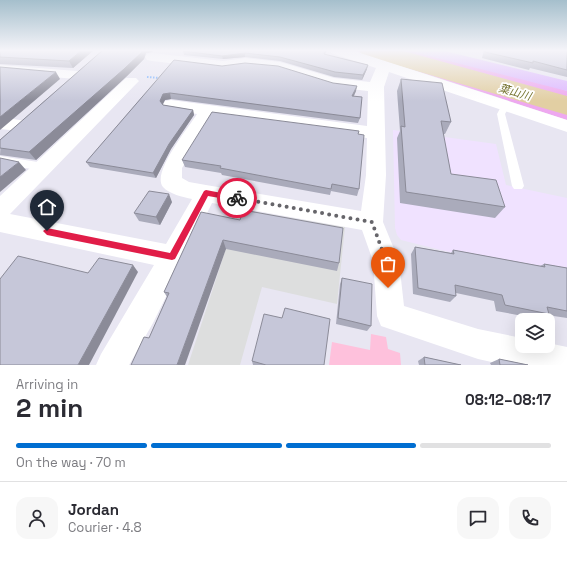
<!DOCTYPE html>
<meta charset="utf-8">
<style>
body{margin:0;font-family:"Space Grotesk","Noto Sans JP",sans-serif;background:#f7f7f7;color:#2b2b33;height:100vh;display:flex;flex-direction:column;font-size:15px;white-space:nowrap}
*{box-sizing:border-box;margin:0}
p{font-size:13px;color:#7c7c81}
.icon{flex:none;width:22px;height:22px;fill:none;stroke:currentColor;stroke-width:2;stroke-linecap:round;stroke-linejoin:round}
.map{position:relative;height:365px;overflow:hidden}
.sheet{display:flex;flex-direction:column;background:#fff;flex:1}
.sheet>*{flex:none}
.fabs{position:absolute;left:515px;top:313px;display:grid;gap:8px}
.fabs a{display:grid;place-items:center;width:40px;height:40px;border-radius:8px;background:#fff;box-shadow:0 4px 16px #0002;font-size:20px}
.pin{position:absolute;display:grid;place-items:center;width:34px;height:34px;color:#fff;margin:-41px -17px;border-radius:50% 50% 50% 0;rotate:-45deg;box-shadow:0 0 4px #0007}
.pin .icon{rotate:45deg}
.courier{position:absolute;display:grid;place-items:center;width:40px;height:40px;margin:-20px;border:3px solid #e11d48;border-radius:50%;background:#fff;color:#222;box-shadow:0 1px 5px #0007}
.summary em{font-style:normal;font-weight:600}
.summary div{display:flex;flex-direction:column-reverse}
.summary{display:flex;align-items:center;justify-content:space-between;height:68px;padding:0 16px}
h1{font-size:26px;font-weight:600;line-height:30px}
.bar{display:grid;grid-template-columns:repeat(4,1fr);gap:6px 4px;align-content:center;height:48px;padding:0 16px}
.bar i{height:5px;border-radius:3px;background:#e1e1e2}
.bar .active{background:#006ed1}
.bar p{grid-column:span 4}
.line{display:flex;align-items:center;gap:10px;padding:0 16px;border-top:1px solid #e1e1e2}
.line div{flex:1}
.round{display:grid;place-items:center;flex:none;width:42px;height:42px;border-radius:12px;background:#f7f7f7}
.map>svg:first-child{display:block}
.residential{fill:#dddede}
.education{fill:#f0e2ff}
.grass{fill:#eea8ef}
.park{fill:#fec1dc}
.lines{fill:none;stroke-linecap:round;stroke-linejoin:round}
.river{fill:#e2cfa3;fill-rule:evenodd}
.path{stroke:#6aa9ff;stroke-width:2;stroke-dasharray:1.5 1.5;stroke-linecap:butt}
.service{fill:#fff;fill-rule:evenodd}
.minor{fill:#fff;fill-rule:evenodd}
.secondary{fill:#ddb7ff;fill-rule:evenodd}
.wall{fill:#aaabbb}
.shaded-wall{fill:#8b8b98}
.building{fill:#c6c7d9;stroke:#8b8b98}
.route{fill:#e11d48}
.done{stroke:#66656a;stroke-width:4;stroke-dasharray:0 7.2}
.labels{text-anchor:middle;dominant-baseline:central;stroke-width:3.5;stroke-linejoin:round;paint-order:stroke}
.far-water-label{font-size:11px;font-style:italic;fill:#767430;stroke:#fff}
</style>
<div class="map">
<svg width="567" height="365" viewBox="0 0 567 365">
<rect width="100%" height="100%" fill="#e8e6f2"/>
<!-- residential -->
<path class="residential" d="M239,209L345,227L337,304L262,287L240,365H188Z"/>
<!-- education -->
<path class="education" d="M393,130L496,144L506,185L567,198V270L449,252L401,240L397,235L395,228Z"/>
<!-- grass -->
<g class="grass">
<path d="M353,50H364L567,111V120Z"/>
<path d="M387,50H408L553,86L567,91V100Z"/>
</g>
<!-- park -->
<path class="park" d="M371,334L386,337L388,349L400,353L401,365H329L332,342L370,350Z"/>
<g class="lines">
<!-- river -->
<path class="river" d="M359,50H400L567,96V115L362,55Z"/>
<!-- path -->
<path class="path" d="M147,77L160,78"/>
<!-- service -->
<g class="service">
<path d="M506,102L510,105L505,114L524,186L522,189H514L512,186L497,114L503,103Z"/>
<path d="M0,156L44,163L49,167L44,171L0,164Z"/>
</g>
<!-- minor -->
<g class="minor">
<path d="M330,50H351L567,120V132L389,72L384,87L386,175L383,222L399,261L404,306L478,329L522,338V346H548V343L567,347V365H505L478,359L381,326L377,316L373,261L362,230L212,203L153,323L129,365H96L101,354L154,265L0,232V196L126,78H136L139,81L136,84L10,214L166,244L192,199C183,197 169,194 163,187C151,173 189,127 197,114L165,109L163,105L165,101L171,100L367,126L368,91L333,87L278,70L245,66L223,69L152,61L147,60L145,57L147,54L152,53L223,61L245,58L280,62L334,78L370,82L376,68L331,53ZM213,117L367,138L366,175L361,211L206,185L189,182L182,178V168Z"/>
<path d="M0,65L77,71L82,72L84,75L82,78L77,79L0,73Z"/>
<path d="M0,117L26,121L29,125L26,129L20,131L0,129Z"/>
</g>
<!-- secondary -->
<path class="secondary" d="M415,50H441L567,81V91L417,53Z"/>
</g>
<!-- wall -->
<g class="wall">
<path d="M0,50H94L73,68L0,64Z"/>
<path d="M103,50H153L152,52L146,53L144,59L127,76L36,160L0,155L1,139Z"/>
<path d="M184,50H327L325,55L367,69L362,80L334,77L280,61L245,57L223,59L184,55L183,51Z"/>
<path d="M484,50H567V77L530,68L529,70L482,58Z"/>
<path d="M174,60L356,91L354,96L360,118L358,123L171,99L165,100L162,104L163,105L193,110L194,115L171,149L156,178L90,167L86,162Z"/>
<path d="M401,79L451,122L445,134H443L451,174L505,207L495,218L400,203L397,138L400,131L397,91Z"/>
<path d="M358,134L359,189L357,196L331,191L330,195L222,175L221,173L185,167L182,160Z"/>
<path d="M172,202L160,225L139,221L134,213Z"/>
<path d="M201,212L339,263L337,271L226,249L149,338L167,297L164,292Z"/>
<path d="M415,247L451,253L453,250L540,266L544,264L567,268V318L547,315L539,319L496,311L494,301L456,293V296L450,302L413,294L411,254Z"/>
<path d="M342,278L371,326L367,331L336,324L340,284Z"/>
<path d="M424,357L461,365H419L418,361Z"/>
<path d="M499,359L528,365H491L490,363Z"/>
<path d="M252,361L324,365H253Z"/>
</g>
<!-- shaded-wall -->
<g class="shaded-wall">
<path d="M82,50H94L73,68L69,61Z"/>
<path d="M142,50H153L152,52L146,53L144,59L127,76L36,160L29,152Z"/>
<path d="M245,53V57L223,59L222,56Z"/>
<path d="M368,65L367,69L362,80L363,75Z"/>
<path d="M56,72L60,79L0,130V117Z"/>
<path d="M357,86L356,91L351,101L352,96Z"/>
<path d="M170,93L171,99L165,100L162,106L160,101L163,94Z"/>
<path d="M193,110L194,115L171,149L156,178L153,173L169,144Z"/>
<path d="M19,162L26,170L0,192V177Z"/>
<path d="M169,194L172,202L160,225L156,217Z"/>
<path d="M223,240L226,249L185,365H177Z"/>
<path d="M133,265L138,272L89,365H78Z"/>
</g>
<!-- building -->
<g class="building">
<path d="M0,50H82L69,61L0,57Z"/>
<path d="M103,50H142V52L124,69L29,152L0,148V140Z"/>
<path d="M184,50H326L324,54L368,65L363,75L335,72L280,57L245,53L222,56L183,51Z"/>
<path d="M485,50H567V70L533,61V63L485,52Z"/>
<path d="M174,60L222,66L245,63L278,66L333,83L357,86L352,96L362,97L360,118L170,93L163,94L160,101L163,105L193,110L169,144L153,173L86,162Z"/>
<path d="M0,67L56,72L0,117Z"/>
<path d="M401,79L442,83L451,122L441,121L451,174L496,180L505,207L406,192L401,126L405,127Z"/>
<path d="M212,112L359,131L358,134L364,135L359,189L332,184L331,189L220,168L221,166L182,160Z"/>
<path d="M0,158L19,162L0,177Z"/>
<path d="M149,191L169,194L156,217L134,213Z"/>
<path d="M243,210L343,228L339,263L223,240L177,365H131L144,337L149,338L169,293L164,292L201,212L240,220Z"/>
<path d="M415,247L454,254L453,250L545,267L544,264L567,268V311L547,307L549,314L505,305L502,295L455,285L456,296L418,288Z"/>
<path d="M18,256L88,273L99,258L133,265L78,365H0V279Z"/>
<path d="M342,278L372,284L371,326L338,318Z"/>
<path d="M285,308L330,319L324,365H266L252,361L264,314L282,318Z"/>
<path d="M424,357L461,365H425Z"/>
<path d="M499,359L528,365H500Z"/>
</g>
<!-- sky -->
<linearGradient id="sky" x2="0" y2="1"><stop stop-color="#a5bfcc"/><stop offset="0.5" stop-color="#f5f4f9"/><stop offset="1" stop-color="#f5f4f9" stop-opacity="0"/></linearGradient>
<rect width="567" height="101" fill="url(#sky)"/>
<!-- route -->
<path class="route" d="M206,190L237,196L241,198L237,201L208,196L175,259L172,260L47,235L43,231L47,228L170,253L204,191Z"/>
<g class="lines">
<!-- done -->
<path class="done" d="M237,198L372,222L386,261L388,288"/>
</g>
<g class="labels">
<!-- far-water labels -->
<g class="far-water-label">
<text transform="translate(515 92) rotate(16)">葉山川</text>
</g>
</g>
</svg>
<div class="fabs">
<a><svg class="icon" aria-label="layers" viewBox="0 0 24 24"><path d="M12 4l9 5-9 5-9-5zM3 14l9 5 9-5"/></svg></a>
</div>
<div class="pin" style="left:388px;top:288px;background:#ea580c"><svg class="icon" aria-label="bag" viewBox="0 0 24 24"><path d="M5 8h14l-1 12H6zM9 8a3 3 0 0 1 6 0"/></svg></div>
<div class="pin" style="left:47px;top:231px;background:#1f2937"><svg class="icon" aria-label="home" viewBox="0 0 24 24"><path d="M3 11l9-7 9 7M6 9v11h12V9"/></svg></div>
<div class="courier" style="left:237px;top:198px"><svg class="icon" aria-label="bike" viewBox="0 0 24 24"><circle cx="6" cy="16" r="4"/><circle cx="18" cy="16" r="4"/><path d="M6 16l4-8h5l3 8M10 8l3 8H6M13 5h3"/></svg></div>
</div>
<section class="sheet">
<div class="summary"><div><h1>2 min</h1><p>Arriving in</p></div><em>08:12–08:17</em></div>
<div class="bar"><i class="active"></i><i class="active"></i><i class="active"></i><i></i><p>On the way · 70 m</p></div>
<div class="line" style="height:72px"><a class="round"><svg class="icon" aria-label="person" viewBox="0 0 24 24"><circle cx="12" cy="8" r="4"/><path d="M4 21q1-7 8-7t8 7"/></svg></a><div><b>Jordan</b><p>Courier · 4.8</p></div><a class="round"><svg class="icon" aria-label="chat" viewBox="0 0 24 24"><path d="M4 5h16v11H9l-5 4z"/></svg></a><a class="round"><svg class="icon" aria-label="phone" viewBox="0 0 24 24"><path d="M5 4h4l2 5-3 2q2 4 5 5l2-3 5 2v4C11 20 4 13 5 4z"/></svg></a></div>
</section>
